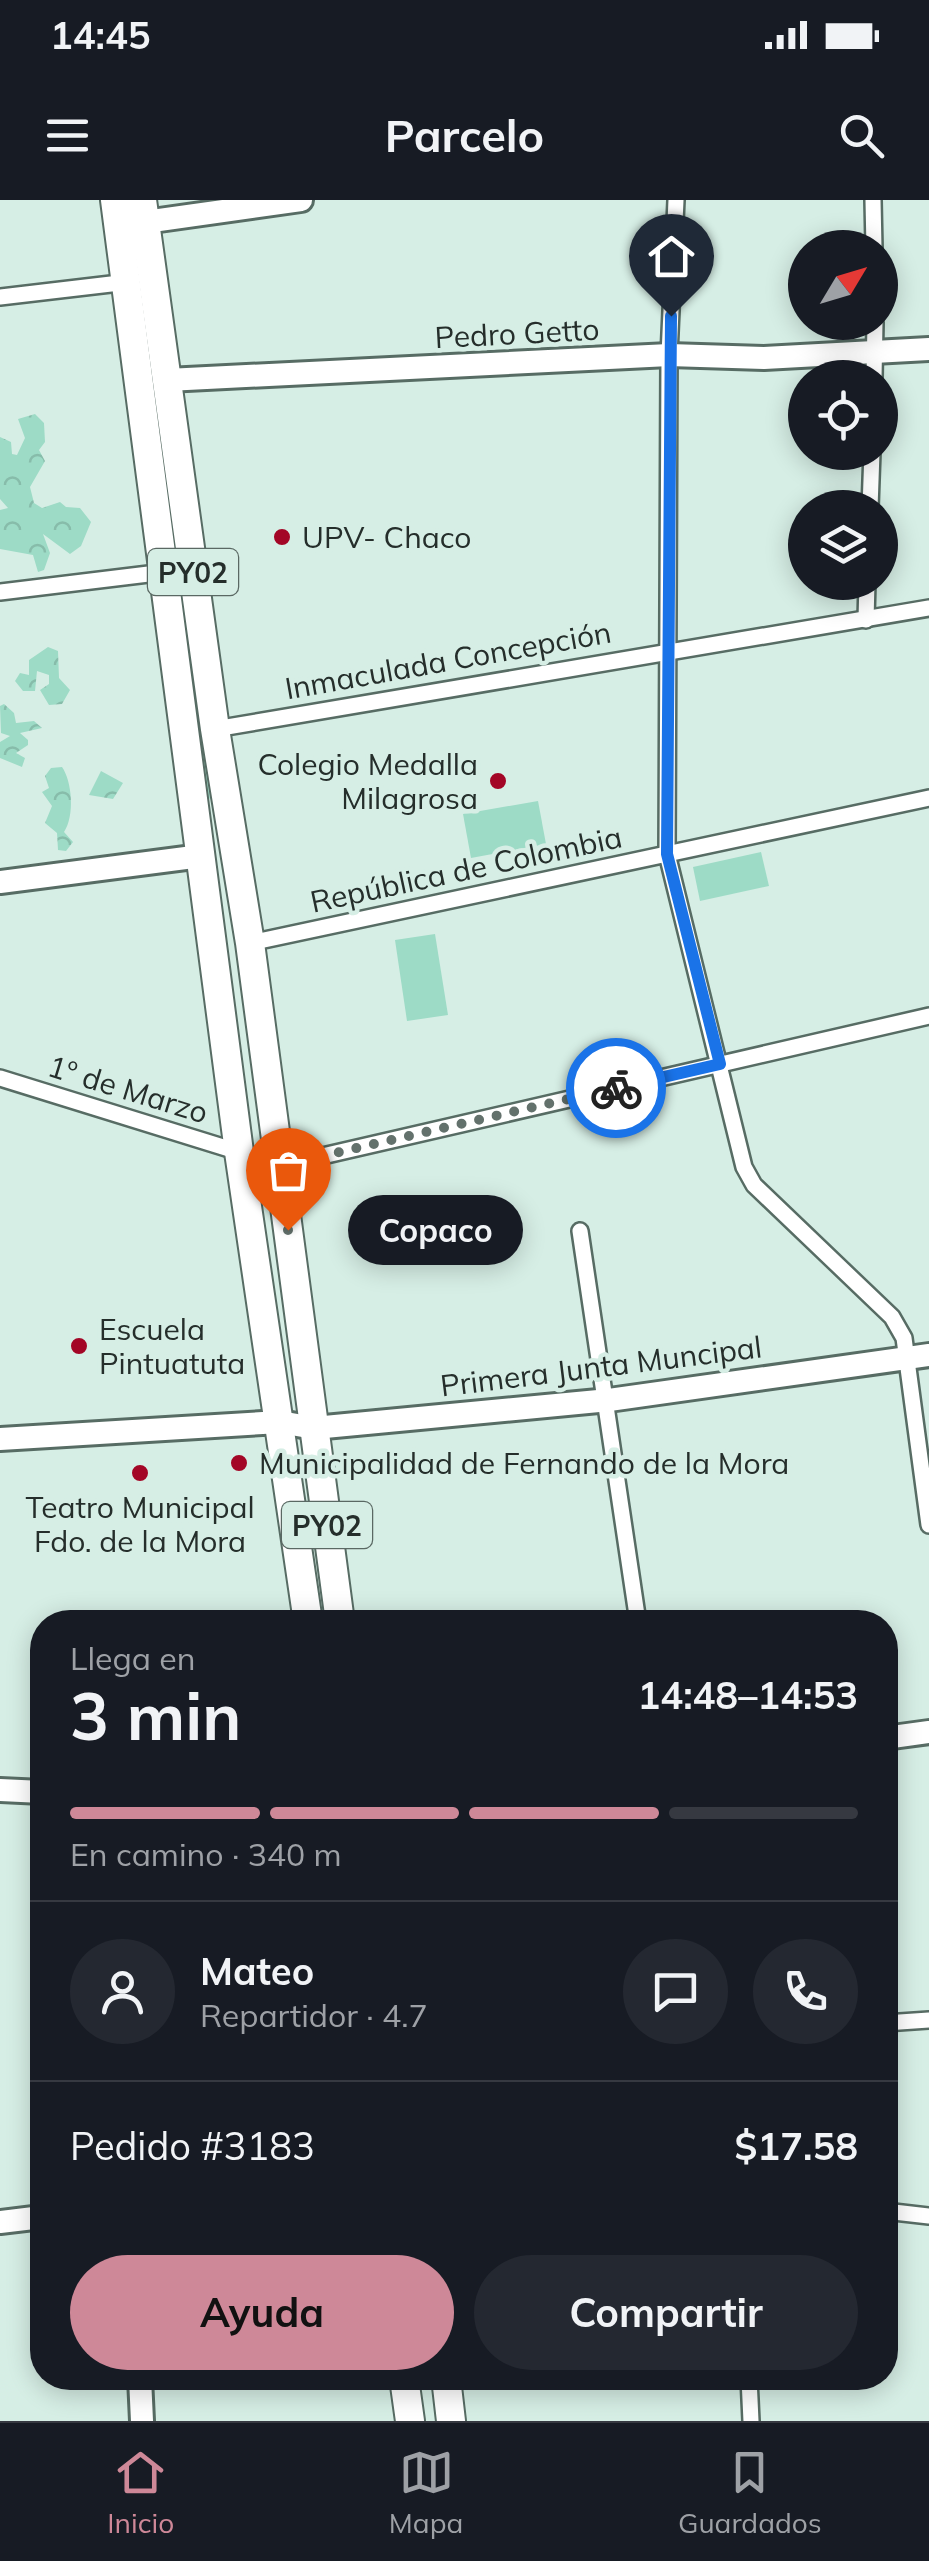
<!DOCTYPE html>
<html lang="es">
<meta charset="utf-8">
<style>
body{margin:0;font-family:Mulish,sans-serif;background:#242831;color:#f1f3f6;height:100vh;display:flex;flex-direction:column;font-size:38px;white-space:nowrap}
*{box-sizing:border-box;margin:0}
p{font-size:32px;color:#9ea1a6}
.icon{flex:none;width:55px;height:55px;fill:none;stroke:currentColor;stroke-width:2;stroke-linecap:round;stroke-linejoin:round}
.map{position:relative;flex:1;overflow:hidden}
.panel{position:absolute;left:30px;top:1410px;width:868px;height:780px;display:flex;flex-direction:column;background:#171b24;border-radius:40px;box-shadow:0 5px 25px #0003}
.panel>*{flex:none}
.needle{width:65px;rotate:52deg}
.buttons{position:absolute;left:788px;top:30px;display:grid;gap:20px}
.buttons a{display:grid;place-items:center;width:110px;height:110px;border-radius:50%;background:#171b24;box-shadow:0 5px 25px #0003;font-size:50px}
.pin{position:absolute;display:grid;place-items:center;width:85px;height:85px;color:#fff;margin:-102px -42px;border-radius:50% 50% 50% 0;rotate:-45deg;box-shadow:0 0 10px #0007}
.pin .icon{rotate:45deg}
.courier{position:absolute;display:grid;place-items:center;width:100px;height:100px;margin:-50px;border:8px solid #1a73e8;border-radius:50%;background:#fff;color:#222;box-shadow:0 2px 12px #0007}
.bubble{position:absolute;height:70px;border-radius:35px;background:#171b24;box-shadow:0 5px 25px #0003;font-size:32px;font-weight:700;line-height:70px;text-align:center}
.summary em{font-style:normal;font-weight:700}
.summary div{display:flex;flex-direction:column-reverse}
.summary{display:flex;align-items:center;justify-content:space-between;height:170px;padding:0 40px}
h1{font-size:65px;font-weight:700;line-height:75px}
.bar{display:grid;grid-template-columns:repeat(4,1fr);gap:15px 10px;align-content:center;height:120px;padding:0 40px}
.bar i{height:12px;border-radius:8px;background:#363941}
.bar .active{background:#ce8898}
.bar p{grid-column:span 4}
.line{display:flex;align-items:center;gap:25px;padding:0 40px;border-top:2px solid #363941}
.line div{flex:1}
.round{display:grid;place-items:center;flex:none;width:105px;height:105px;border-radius:52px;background:#242831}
.button{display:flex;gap:20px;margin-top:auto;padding:20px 40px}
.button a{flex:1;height:115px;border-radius:60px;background:#ce8898;color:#111;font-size:40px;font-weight:700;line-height:115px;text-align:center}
.button a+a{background:#242831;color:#f1f3f6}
.status{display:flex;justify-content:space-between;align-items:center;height:70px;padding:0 50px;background:#171b24;direction:ltr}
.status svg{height:28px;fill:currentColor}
header{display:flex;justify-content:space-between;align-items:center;height:130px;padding:0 40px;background:#171b24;font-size:45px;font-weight:700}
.dock{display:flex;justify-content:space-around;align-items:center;height:140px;border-top:2px solid #363941;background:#171b24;font-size:28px;color:#9ea1a6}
.dock a{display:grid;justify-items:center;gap:5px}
.dock .active{color:#ce8898}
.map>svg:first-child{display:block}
.grass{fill:url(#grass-tufts)}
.forest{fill:url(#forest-crowns)}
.green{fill:#9ddbc6}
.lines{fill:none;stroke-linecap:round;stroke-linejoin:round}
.street-casing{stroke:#576c64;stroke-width:20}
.secondary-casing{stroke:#576c64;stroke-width:28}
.highway-casing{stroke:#576c64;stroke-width:32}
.street{stroke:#fff;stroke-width:15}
.secondary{stroke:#fff;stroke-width:22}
.highway{stroke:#fff;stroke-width:28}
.done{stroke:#63716c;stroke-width:10;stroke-dasharray:0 18}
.route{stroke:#1a73e8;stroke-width:12}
.poi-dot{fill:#a30626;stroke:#d6eee5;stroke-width:4}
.labels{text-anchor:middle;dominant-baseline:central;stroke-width:9;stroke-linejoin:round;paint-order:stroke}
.shield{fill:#d6eee5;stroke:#5a6863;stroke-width:2.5}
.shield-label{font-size:28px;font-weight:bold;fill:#252e2b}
.street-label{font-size:30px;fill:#252e2b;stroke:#d6eee5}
.poi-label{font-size:30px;fill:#252e2b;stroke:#d6eee5;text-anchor:start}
</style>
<div class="status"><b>14:45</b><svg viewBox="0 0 49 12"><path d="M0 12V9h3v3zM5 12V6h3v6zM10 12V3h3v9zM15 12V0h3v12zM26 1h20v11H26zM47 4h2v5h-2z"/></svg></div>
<header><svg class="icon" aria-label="menu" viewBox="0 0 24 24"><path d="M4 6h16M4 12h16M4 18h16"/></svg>Parcelo<svg class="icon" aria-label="search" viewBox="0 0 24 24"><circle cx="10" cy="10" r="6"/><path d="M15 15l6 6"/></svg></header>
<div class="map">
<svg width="929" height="2221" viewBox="0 0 929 2221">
<defs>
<pattern id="grass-tufts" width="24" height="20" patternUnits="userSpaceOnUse" patternTransform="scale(2.5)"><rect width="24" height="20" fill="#9ddbc6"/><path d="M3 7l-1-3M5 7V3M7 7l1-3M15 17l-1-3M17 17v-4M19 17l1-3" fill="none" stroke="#87bcaa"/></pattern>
<pattern id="forest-crowns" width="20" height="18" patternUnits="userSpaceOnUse" patternTransform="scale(2.5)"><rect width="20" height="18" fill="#9ddbc6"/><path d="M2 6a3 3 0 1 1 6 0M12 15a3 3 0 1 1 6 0" fill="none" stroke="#87bcaa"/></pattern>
</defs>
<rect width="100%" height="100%" fill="#d6eee5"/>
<!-- grass -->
<path class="grass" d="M128,0L133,8L211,599L208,598Z"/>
<!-- forest -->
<g class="forest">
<path d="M35,214L44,223L45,242L39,250L45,261L30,287L34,303L42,308L60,302L66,307L80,308L91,322L81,346L70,354L43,334L50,353L44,370L38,372L33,355L0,349V310L8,308L0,299V237L11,242L12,254L17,255L25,238L18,219Z"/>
<path d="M48,447L58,451L59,478L70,490L62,504L49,505L40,490L49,484V475L37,471L35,491H23L15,481L20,473L29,475V460Z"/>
<path d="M4,504L14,513L16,523L34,521L42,528L20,533L28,540V545L16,553L25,558L22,567L0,558V542L10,536L1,533L0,506Z"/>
<path d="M51,568L62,567C72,581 75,616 64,632L73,642L66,651L58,650L57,633L45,623L52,606L42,592L49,588L45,576Z"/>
<path d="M101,571L123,583L113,599L89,595Z"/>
</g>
<!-- green -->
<g class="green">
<path d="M538,601L546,644L471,658L463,614Z"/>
<path d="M761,652L769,686L700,701L693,667Z"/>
<path d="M435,734L448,815L407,821L395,740Z"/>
</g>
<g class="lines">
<defs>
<g id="street">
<path d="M676,0L669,155L667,654L744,967L754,985L892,1117L904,1138L929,1325"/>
<path d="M873,0L874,48"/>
<path d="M0,97L128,82"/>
<path d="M874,178L875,122"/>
<path d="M870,308L872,252"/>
<path d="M0,392L165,372"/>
<path d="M866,420L867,382"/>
<path d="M215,529L929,408"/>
<path d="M250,743L929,598"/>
<path d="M0,878L239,952"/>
<path d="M279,966L929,816"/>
<path d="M580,1031L638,1422"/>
<path d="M885,1823L929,1820"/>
<path d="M885,2011L929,2016"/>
<path d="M749,2178L751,2221"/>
</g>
<g id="secondary">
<path d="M145,22L301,0"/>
<path d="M167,180L669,155L764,158L929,149"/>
<path d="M0,682L201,656"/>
<path d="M0,1239L280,1222L314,1228L609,1200L929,1155"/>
<path d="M885,1538L929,1532"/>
<path d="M0,1590L42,1592"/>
<path d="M0,2022L42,2017"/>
<path d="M140,2178L142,2221"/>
</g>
<g id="highway">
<path d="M115,0L239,952L308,1422"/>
<path d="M142,0L215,529L250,743L340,1422"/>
<path d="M404,2178L410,2221"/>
<path d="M446,2178L451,2221"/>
</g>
</defs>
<!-- street casing -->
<use href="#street" class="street-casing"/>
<!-- secondary casing -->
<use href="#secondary" class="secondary-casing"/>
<!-- highway casing -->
<use href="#highway" class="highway-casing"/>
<!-- street -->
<use href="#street" class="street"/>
<!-- secondary -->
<use href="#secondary" class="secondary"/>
<!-- highway -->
<use href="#highway" class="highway"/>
</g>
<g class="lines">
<!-- done -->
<path class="done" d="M288,1030L279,966L616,888"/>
<!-- route -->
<path class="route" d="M616,888L720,864L667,654L671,116"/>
</g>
<!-- markers -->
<g class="poi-dot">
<circle cx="282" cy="337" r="10"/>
<circle cx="498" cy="581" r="10"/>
<circle cx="79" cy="1146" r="10"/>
<circle cx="239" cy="1263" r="10"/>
<circle cx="140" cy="1273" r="10"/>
</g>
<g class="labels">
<!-- shield labels -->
<g class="shield">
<rect x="148" y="349" width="90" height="46" rx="8"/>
<rect x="282" y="1302" width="90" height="46" rx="8"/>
</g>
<g class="shield-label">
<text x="193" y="372">PY02</text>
<text x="327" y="1325">PY02</text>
</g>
<!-- street labels -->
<g class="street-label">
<text transform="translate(517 133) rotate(-3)">Pedro Getto</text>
<text transform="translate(448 460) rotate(-10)">Inmaculada Concepción</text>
<text transform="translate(466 669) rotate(-12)">República de Colombia</text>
<text transform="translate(128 889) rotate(17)">1º de Marzo</text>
<text transform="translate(601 1166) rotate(-7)">Primera Junta Muncipal</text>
</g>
<!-- poi labels -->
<g class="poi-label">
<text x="302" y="337">UPV- Chaco</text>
<text x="478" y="564" text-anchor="end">Colegio Medalla<tspan x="478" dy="34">Milagrosa</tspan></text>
<text x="99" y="1129">Escuela<tspan x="99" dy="34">Pintuatuta</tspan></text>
<text x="259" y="1263">Municipalidad de Fernando de la Mora</text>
<text x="140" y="1307" text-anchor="middle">Teatro Municipal<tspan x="140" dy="34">Fdo. de la Mora</tspan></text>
</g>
</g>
</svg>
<div class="buttons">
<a><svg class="needle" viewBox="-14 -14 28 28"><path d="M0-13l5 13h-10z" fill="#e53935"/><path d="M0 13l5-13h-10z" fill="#9ea1a6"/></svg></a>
<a><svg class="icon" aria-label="locate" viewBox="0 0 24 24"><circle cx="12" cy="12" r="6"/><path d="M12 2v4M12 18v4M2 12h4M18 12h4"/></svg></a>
<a><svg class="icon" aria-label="layers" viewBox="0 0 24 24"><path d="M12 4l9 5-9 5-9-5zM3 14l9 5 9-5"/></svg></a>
</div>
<div class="pin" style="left:288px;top:1030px;background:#ea580c"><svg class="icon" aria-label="bag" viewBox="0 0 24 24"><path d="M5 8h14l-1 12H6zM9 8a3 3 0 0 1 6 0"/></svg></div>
<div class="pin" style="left:671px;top:116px;background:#1f2937"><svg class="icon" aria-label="home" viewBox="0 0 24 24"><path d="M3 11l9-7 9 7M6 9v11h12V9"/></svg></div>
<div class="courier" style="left:616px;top:888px"><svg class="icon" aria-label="bike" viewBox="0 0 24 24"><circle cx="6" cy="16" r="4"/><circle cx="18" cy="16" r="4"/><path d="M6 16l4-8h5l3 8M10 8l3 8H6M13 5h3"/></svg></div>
<div class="bubble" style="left:348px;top:995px;width:175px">Copaco</div>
<section class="panel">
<div class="summary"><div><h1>3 min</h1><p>Llega en</p></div><em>14:48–14:53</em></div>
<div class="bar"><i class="active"></i><i class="active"></i><i class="active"></i><i></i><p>En camino · 340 m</p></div>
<div class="line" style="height:180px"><a class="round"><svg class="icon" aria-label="person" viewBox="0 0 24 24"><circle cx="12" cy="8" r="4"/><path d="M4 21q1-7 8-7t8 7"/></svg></a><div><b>Mateo</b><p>Repartidor · 4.7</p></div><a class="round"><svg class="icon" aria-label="chat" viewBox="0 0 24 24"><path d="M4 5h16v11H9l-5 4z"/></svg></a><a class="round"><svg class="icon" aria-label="phone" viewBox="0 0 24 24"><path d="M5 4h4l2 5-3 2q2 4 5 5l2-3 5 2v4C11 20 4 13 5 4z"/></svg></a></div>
<div class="line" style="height:130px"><div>Pedido #3183</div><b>$17.58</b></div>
<div class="button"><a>Ayuda</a><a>Compartir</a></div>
</section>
</div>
<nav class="dock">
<a class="active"><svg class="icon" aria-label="home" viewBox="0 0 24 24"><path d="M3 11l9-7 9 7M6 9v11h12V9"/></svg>Inicio</a>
<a><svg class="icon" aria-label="map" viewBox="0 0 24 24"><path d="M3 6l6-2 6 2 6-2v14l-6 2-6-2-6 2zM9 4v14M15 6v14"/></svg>Mapa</a>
<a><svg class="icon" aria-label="saved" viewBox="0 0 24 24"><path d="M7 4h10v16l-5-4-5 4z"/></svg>Guardados</a>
</nav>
